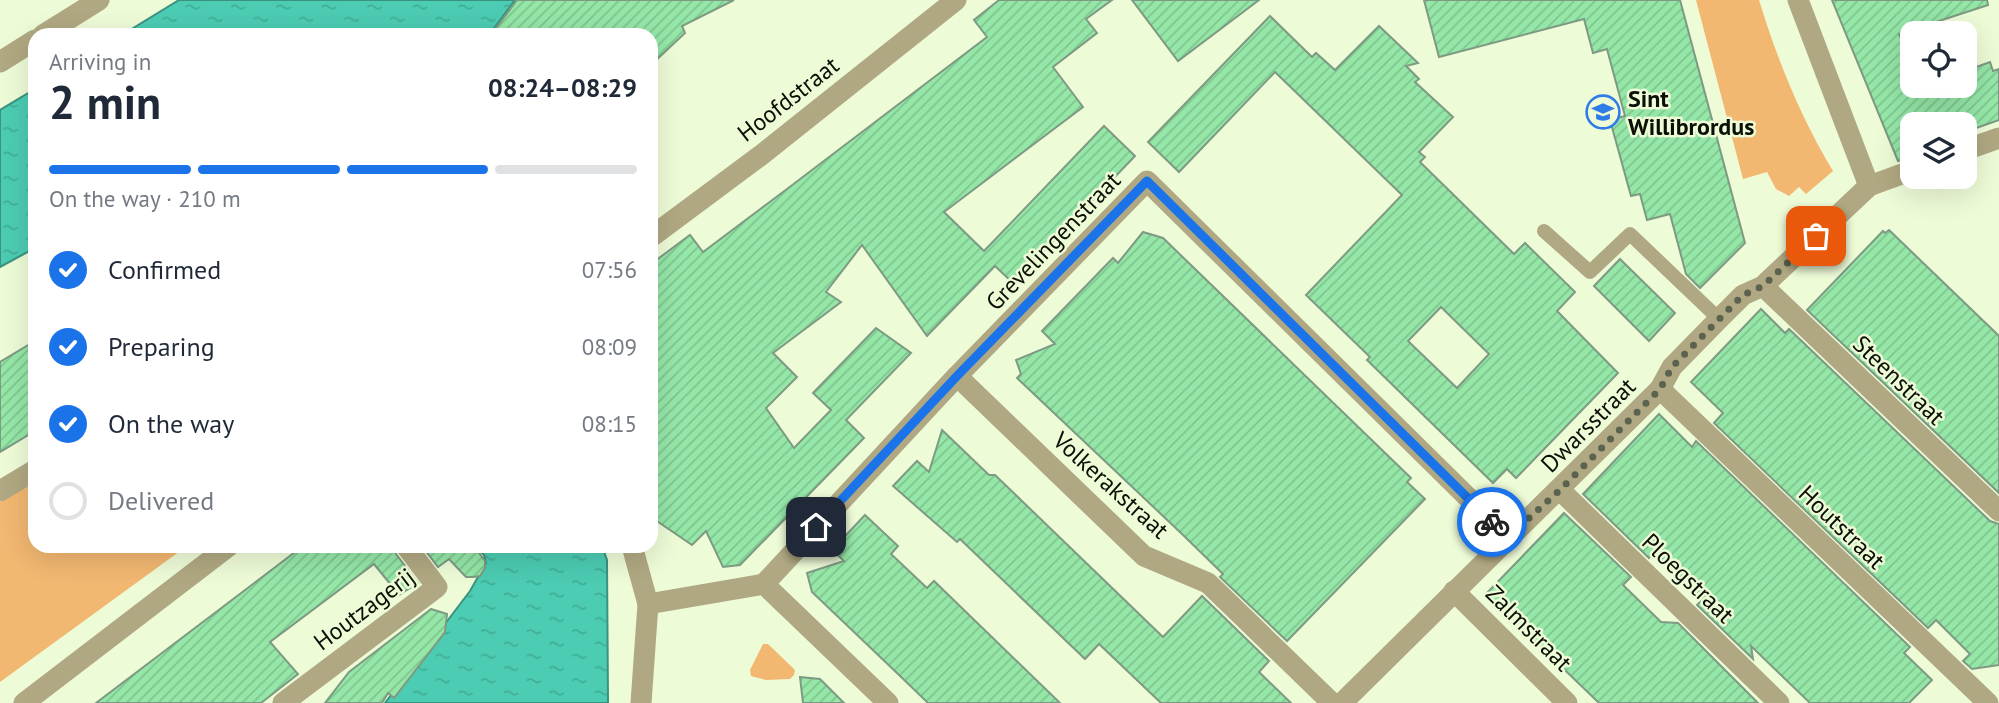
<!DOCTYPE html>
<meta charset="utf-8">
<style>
body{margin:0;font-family:"PT Sans",sans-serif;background:#f6f6f7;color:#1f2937;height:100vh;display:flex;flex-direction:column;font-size:26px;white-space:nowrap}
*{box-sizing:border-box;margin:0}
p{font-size:23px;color:#747a83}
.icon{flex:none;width:38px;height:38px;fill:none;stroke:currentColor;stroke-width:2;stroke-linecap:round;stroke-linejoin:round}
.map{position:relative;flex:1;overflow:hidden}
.panel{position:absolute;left:28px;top:28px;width:630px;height:525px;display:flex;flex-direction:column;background:#fff;border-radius:21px;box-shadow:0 7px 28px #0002}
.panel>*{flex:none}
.fabs{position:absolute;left:1900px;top:21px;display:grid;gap:14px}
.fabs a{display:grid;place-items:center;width:77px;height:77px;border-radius:14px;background:#fff;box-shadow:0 7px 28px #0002;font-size:35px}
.pin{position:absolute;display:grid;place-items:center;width:60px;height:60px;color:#fff;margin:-30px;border-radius:14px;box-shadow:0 4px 10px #0006}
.courier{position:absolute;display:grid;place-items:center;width:70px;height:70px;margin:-35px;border:5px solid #1a73e8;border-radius:50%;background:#fff;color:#222;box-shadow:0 2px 9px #0007}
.overview em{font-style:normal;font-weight:800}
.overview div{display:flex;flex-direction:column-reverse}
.overview{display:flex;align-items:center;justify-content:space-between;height:119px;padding:0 21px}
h1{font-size:46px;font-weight:800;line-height:52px}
.bar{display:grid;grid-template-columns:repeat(4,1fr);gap:10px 7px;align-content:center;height:84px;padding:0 21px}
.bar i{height:9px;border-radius:5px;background:#e0e1e3}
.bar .current{background:#1a73e8}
.bar p{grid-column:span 4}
ol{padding:0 21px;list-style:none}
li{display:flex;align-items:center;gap:21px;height:77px}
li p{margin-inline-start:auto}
li .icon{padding:7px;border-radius:50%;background:#1a73e8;color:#fff;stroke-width:4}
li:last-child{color:#747a83}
li i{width:38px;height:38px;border:4px solid #e0e1e3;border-radius:50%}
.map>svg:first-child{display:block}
.green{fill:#f2b771}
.water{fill:url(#water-ripples);stroke:#39937f;stroke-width:2}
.building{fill:url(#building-hatch);stroke:#7d9a83;stroke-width:2;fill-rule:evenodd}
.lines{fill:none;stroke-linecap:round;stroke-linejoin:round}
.service{stroke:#b0a882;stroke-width:14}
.minor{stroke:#b0a882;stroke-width:21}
.done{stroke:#5b624e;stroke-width:7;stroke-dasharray:0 12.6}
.route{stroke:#1a73e8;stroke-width:9}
.labels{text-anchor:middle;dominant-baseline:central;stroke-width:5;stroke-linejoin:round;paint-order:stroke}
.poi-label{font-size:24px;font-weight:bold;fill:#0c0f05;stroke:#eefbd7;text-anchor:start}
.street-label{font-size:24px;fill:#0c0f05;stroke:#eefbd7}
</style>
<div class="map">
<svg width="1999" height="703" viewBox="0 0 1999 703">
<defs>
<pattern id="water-ripples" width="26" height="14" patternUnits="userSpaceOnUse" patternTransform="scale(1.75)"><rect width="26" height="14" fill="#4cccb3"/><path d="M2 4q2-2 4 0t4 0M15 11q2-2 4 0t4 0" fill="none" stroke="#41ae98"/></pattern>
<pattern id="building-hatch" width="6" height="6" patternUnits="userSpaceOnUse" patternTransform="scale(1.75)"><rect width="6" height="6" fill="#95e7a8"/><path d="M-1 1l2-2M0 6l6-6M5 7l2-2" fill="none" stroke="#7fc58f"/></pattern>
</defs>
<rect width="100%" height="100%" fill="#eefbd7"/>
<!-- green -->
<g class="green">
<path d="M1696,0H1759C1777,59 1801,118 1833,171L1806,194L1799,187L1789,196L1776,189L1767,172L1743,179Z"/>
<path d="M35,481V546H187L0,682V502Z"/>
<path d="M763,644H768L795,670L794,675L790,679L766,680L751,676L750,670Z"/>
</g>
<!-- water -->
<g class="water">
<path d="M179,0H515L489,35H122Z"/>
<path d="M35,89V248L0,267V110Z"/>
<path d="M476,546H602L607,560L608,703H385L470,591L486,563L484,555Z"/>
</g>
<!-- building -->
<g class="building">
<path d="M517,0H734L682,26L685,33L651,65V35H491Z"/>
<path d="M999,0H1112L1086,19L1097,33L1053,67L1083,107L944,212L984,251L1104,126L1135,156L1013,283L995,266L927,336L862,245L826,292L841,302L773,353L797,377L766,408L794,448L831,410L813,393L876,328L911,353L846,420L864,438L740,565L723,567L706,531L692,545L651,517V264L690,235L703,252L787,189L987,37L974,20Z"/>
<path d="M1132,0H1259L1178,61Z"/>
<path d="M1424,0H1680L1745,243L1700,288L1686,274L1670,214L1647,220L1640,194L1631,196L1610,120L1625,116L1607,49L1593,53L1584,19L1439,57Z"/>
<path d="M1832,0H1987L1988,5L1899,34L1913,66V86H1965V71L1990,62L1993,71L1999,69V120L1965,132V124H1913V157L1898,161Z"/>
<path d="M1270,16L1312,57L1316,53L1335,70L1379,26L1418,63L1406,66L1419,79L1415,82L1453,117L1419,152L1425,157L1420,162L1514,254L1525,243L1575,292L1557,311L1618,373L1516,478L1507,469L1493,483L1367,360L1370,357L1306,295L1402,195L1275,72L1179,172L1148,142ZM1441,307L1489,354L1457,388L1408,341Z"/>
<path d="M1889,230L1999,336V493L1807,310L1883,231L1885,233Z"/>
<path d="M1143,232L1163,238L1411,478L1407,482L1425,499L1287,641L1220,577L1223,574L1182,534L1017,378L1021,374L1016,360L1055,344L1042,331L1113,258L1118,263Z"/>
<path d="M1620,259L1675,313L1649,341L1594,286Z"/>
<path d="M1761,309L1785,333L1789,329L1990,521L1999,524V665L1972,669L1963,661L1970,654L1936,620L1928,628L1714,423L1723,413L1691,382Z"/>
<path d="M35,341V431L0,452V362Z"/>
<path d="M1659,414L1692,447L1696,441L1910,647L1904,653L1932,680L1909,703H1810L1751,646L1753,659L1697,605L1703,599L1655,552L1649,558L1583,494Z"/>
<path d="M942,430L989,475H995L1163,637L1202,596L1269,661L1259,672L1291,703H1161L1099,644L1085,659L960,539L957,542L893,486L917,461L929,472Z"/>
<path d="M1564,513L1631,577L1623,585L1661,622L1678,623L1758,703H1599L1486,594Z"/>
<path d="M865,515L898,546L891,554L927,588L934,581L1060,703H928L897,673L812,592L807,573L844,561L832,550Z"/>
<path d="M303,546H393L396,554L418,583L399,595L374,564L270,642L298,674L261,703H96Z"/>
<path d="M422,546H474L485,561V568L480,576L473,577H466L449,559L438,567Z"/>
<path d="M431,609L447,614L445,632L394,698L388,693L382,703H325L349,672Z"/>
<path d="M800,677L820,679L844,703H803Z"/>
</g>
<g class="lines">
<!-- service -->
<path class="service" d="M1544,231L1590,272L1630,234L1719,319"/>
<!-- minor -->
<g class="minor">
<path d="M1798,0L1869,186"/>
<path d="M43,35L99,0"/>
<path d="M0,62L35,40"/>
<path d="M1965,150L1999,138"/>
<path d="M651,237L760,156L956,0"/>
<path d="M1763,286L1999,511"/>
<path d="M957,376L1144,556L1208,583L1332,703"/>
<path d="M1660,389L1988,703"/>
<path d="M1560,490L1779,703"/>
<path d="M0,491L35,470"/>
<path d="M632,546L648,604L641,703"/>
<path d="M764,584L957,376L1147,181L1508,537"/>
<path d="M764,584L888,703"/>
<path d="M1454,591L1567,703"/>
<path d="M648,604L764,584"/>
<path d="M24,703L229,546"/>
<path d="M283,703L437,587L406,546"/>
<path d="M1342,703L1660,389L1672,367L1719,319L1743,295L1763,286L1869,186L1913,170"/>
</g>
</g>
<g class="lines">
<!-- done -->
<path class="done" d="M1492,522L1508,537L1560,490L1660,389L1672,367L1743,295L1763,286L1816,236"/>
<!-- route -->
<path class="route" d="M816,527L957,376L1147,181L1492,522"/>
</g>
<!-- icons -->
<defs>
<symbol id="school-ring" viewBox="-11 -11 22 22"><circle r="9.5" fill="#eefbd7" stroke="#2f7be7" stroke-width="1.5"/><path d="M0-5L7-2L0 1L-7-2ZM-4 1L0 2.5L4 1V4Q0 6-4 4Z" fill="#2f7be7"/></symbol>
</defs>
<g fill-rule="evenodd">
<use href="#school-ring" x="1584" y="93" width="38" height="38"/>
</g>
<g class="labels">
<!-- poi labels -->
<g class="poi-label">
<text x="1628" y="98">Sint<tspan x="1628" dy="28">Willibrordus</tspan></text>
</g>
<!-- street labels -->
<g class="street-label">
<text transform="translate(788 99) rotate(-38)">Hoofdstraat</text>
<text transform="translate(1053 241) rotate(-46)">Grevelingenstraat</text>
<text transform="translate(1899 380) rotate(44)">Steenstraat</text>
<text transform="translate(1588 425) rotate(-45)">Dwarsstraat</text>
<text transform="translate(1111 485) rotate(42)">Volkerakstraat</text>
<text transform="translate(1842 527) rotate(44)">Houtstraat</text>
<text transform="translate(1688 578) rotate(44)">Ploegstraat</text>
<text transform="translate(364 609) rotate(-37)">Houtzagerij</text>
<text transform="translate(1529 628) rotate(45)">Zalmstraat</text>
</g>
</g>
</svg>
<div class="fabs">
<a><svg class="icon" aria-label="locate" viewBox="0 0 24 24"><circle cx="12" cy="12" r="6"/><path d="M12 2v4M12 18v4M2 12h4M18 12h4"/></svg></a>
<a><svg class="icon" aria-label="layers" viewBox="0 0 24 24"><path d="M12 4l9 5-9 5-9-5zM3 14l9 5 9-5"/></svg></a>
</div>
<div class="pin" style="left:1816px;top:236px;background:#ea580c"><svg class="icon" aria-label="bag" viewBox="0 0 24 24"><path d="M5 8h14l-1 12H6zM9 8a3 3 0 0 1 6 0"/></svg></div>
<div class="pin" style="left:816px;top:527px;background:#1f2937"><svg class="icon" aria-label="home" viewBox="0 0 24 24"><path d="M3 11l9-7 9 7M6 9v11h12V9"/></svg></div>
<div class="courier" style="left:1492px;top:522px"><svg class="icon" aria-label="bike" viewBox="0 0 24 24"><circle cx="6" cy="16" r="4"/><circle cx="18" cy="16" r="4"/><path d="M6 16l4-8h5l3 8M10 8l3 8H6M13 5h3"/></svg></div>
<section class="panel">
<div class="overview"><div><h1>2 min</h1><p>Arriving in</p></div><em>08:24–08:29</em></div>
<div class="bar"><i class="current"></i><i class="current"></i><i class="current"></i><i></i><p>On the way · 210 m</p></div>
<ol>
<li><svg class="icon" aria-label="check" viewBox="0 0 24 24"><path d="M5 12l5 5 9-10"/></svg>Confirmed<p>07:56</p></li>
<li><svg class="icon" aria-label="check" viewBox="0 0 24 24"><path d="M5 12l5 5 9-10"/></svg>Preparing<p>08:09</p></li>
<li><svg class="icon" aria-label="check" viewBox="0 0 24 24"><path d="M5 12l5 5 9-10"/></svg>On the way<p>08:15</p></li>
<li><i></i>Delivered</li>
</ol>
</section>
</div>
